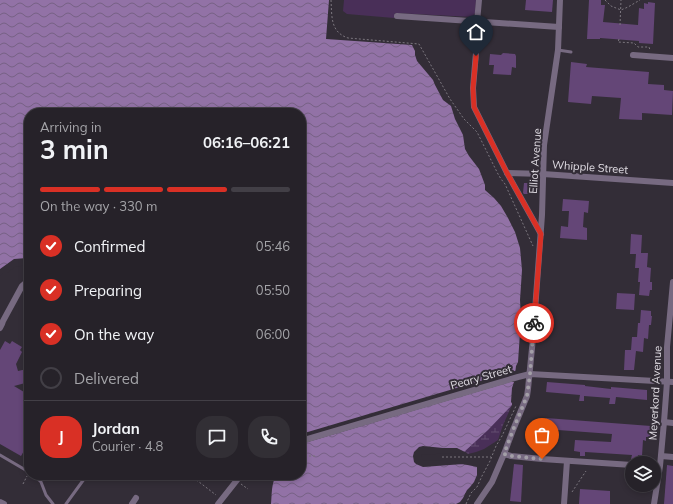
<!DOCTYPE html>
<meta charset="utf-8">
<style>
body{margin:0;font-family:Mulish,sans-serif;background:#322f35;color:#f1f3f6;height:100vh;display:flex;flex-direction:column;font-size:15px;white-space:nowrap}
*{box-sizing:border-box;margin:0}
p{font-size:13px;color:#a4a4a8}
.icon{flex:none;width:22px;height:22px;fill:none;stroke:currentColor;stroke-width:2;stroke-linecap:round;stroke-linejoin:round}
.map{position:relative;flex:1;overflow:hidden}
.sheet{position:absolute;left:24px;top:108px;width:282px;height:372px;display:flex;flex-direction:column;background:#262229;border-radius:16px;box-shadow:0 2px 6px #0003,0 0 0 1px #423f46}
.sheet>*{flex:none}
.controls{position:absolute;left:625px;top:456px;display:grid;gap:8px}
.controls a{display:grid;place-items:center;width:36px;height:36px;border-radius:50%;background:#262229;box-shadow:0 2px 6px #0003,0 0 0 1px #423f46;font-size:20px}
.pin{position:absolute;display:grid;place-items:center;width:34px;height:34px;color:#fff;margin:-41px -17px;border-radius:50% 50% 50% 0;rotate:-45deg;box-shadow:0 0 4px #0007}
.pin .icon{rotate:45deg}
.courier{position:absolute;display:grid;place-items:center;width:40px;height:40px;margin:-20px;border:3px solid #d93025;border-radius:50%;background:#fff;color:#222;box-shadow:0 1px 5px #0007}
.summary em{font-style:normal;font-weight:700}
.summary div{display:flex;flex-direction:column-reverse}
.summary{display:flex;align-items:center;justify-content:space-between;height:68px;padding:0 16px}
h1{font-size:26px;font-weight:700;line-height:30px}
.bar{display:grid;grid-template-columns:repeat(4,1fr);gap:6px 4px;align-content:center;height:48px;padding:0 16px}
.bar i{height:5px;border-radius:3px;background:#423f46}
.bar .active{background:#d93025}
.bar p{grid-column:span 4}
.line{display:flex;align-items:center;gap:10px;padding:0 16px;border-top:1px solid #423f46}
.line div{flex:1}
.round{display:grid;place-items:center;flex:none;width:42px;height:42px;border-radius:16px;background:#322f35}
ol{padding:0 16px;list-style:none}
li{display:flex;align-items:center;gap:12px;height:44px}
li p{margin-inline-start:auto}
li .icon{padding:4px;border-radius:50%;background:#d93025;color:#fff;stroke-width:4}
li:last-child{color:#a4a4a8}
li i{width:22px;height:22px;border:2px solid #423f46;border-radius:50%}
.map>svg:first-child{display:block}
.wetland{fill:url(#wetland-marsh)}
.park{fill:#492f58}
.water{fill:url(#water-waves)}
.pier{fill:#332d37}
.building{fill:#644677}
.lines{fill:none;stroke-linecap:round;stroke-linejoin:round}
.path{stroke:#7c777f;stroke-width:1;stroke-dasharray:2 2;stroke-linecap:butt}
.lane{stroke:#776a81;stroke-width:3}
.street{stroke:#776a81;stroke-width:6}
.done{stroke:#a39fa7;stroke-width:4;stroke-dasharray:0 7.2}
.route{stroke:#d93025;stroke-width:5}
.labels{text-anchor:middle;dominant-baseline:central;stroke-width:4;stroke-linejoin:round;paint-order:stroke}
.street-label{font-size:11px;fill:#e0dce3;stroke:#332d37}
</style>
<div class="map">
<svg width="673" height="504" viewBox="0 0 673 504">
<defs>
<pattern id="wetland-marsh" width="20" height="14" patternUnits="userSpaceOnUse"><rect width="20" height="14" fill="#492f58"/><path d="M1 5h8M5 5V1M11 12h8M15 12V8" fill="none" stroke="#634d70"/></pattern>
<pattern id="water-waves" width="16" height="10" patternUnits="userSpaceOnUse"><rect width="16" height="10" fill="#9272a6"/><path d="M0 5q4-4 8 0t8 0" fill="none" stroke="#766184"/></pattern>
</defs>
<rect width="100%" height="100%" fill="#332d37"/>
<!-- wetland -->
<path class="wetland" d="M511,395L512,405L503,425L498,440L484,449L476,452L468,454L462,450Z"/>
<!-- park -->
<path class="park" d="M344,0H476L475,13L472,17L395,13L394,18L347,14L343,11Z"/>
<!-- water -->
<path class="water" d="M0,0H329L326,39L412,45L415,51V55L417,61L433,80L435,85L443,100L451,106L455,119L463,135L465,149L469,156L479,169L485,185V190L494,198L501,206L508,218L515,232L520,248L522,270L520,300L521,318L518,362L516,366L512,400V405L488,430L464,452H421L420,461L438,463L478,465L477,480L465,494L464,500L460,504H271C272,495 271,482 277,475H301V113H29V262L17,265L0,274Z"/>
<!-- pier -->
<g class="pier">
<path d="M27,258L29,259V264H26L18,267L16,266L7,273H3L0,276V269L14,259Z"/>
<path d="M518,370L514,400V406L511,402L512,388L514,382H510L301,444V434Z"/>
<path d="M423,446L443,448H457L467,453L465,454L461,453L445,454L441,453L431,455L422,454L421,457L423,460L433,461L444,460H471L479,464L480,467L479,477L475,486L469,492L465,502L463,504H456L460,502L463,498L467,490L470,487L474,482L477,475V467L463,464L423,467L416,464L414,462L413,456L414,452L419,447Z"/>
</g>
<!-- building -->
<g class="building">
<path d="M526,0H553L552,12L525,10Z"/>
<path d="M589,0H601V5H605L603,22L638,25L639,8L644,9V3L648,4V2L655,3L653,44L639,43V41L600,38V39H587Z"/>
<path d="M503,53L515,54L516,56V68L512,67L511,75L493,74L494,65H489L490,54L501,55Z"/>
<path d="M571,62L587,64L586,67L649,72L648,84L664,85V90L673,91L672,115L642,113V120L619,119L621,98L592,96L591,104L568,102Z"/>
<path d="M524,183H530V194H524L523,193Z"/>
<path d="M563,199L589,201L588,213L584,212L583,227L587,228V240L560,238L561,226L568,227L569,211H562Z"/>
<path d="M631,234L642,235L641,253H648L647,267L651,268L650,282H652V290H650L649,296L639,295L640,282H638L639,268H635L636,254H630Z"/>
<path d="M617,293L635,294L634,310L616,309Z"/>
<path d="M641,310L651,311V316H652L651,325H649L648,339L644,338L643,352L636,351L634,370H624L625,350H631L632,337H637L638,323H640Z"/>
<path d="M5,341L10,344L12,341L22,347L20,350L22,352L16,364L18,371L27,369L29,376V382L14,386L29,395V417L25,424L29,426V442L21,456L0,444V350Z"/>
<path d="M547,382L585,385V386L611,389V387L647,390V400L616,397L615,404H609L610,398L584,396V401H579L580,395L546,392Z"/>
<path d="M546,418L651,426L650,437H646V441L643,440L642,456L638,455V459H631L632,455L585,452V456H580V452L574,451L575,440L611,442L612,434L558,430V435L552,434V430L546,429Z"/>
<path d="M514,464L523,465L521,502L510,501Z"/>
<path d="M667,465L673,466V504H664Z"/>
<path d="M197,475H209L204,481Z"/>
<path d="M580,489L610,491V504H579Z"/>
</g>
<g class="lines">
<!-- path -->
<g class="path">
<path d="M331,0C332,16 330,32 348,38L419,44L450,99L464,119L477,132L498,174L501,179L505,184L533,246"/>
<path d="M605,0L611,6L621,10L628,7L640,0"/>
<path d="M620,25L621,0"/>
<path d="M619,39L618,42L634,43L638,47H649L650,50"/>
<path d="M301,456H316"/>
<path d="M442,457H491"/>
<path d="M190,475L216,495"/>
<path d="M23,484L27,476"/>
<path d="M241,484L248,489"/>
<path d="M572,492L586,471"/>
<path d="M466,504L471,493L477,487L482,476L490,461L496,446L502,436L516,406"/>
</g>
<!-- lane -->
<g class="lane">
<path d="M558,50L571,52"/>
<path d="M0,455L29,472"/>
<path d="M34,475L41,482L46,495L53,504"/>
<path d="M66,504L87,475"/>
</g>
<!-- street -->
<g class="street">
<path d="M479,0L477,22V41L473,88L474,107L507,173L541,234"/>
<path d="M397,16L559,27"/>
<path d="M633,55L673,58"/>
<path d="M507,173L543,174L673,183"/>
<path d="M0,328L2,324L3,321L22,286L29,280"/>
<path d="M664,422L673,423"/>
<path d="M301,441L518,377L530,374L673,382"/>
<path d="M504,454L511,456L542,459L632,465"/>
<path d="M661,456L673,457"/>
<path d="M0,502L4,504"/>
<path d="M132,504L136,498"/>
<path d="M218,504L241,475"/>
<path d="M477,504L492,482L504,454L513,430L527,396L528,389L533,338L542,215L544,145L558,50L560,0"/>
<path d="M564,504L567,461"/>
<path d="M654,504L660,466L664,422L667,382V347L673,282"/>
</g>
</g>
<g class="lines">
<!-- done -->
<path class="done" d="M534,323L530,374L527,396L513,430L504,454L511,456L542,459"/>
<!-- route -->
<path class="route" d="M476,56L473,88L474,107L507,173L541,234L534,323"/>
</g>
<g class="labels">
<!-- street labels -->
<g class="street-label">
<text transform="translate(535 161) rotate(-86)">Elliot Avenue</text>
<text transform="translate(590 167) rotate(4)">Whipple Street</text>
<text transform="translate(481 377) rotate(-16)">Peary Street</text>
<text transform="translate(655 393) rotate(-87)">Meyerkord Avenue</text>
</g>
</g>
</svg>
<div class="controls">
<a><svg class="icon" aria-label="layers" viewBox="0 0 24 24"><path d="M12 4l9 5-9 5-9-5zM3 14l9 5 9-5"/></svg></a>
</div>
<div class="pin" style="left:542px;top:459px;background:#ea580c"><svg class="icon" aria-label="bag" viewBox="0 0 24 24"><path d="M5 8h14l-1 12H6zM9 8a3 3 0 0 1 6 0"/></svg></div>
<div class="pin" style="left:476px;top:56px;background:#1f2937"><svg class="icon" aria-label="home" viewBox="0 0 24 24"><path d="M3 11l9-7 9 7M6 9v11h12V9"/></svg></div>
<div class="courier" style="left:534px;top:323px"><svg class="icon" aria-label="bike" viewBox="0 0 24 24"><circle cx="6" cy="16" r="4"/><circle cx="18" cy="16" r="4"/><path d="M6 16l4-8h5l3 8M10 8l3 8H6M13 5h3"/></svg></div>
<section class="sheet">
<div class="summary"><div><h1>3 min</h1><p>Arriving in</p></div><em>06:16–06:21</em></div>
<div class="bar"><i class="active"></i><i class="active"></i><i class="active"></i><i></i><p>On the way · 330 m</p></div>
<ol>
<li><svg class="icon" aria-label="check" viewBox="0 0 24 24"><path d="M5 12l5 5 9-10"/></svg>Confirmed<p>05:46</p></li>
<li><svg class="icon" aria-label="check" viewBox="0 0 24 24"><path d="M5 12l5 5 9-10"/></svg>Preparing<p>05:50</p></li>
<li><svg class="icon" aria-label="check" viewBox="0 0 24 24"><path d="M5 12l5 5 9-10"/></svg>On the way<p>06:00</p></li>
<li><i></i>Delivered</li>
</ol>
<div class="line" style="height:72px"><b class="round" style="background:#d93025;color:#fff">J</b><div><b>Jordan</b><p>Courier · 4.8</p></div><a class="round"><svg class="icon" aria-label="chat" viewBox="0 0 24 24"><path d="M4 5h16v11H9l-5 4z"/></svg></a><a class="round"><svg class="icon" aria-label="phone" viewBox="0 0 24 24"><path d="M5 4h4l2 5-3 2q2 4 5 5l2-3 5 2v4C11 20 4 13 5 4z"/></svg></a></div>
</section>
</div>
